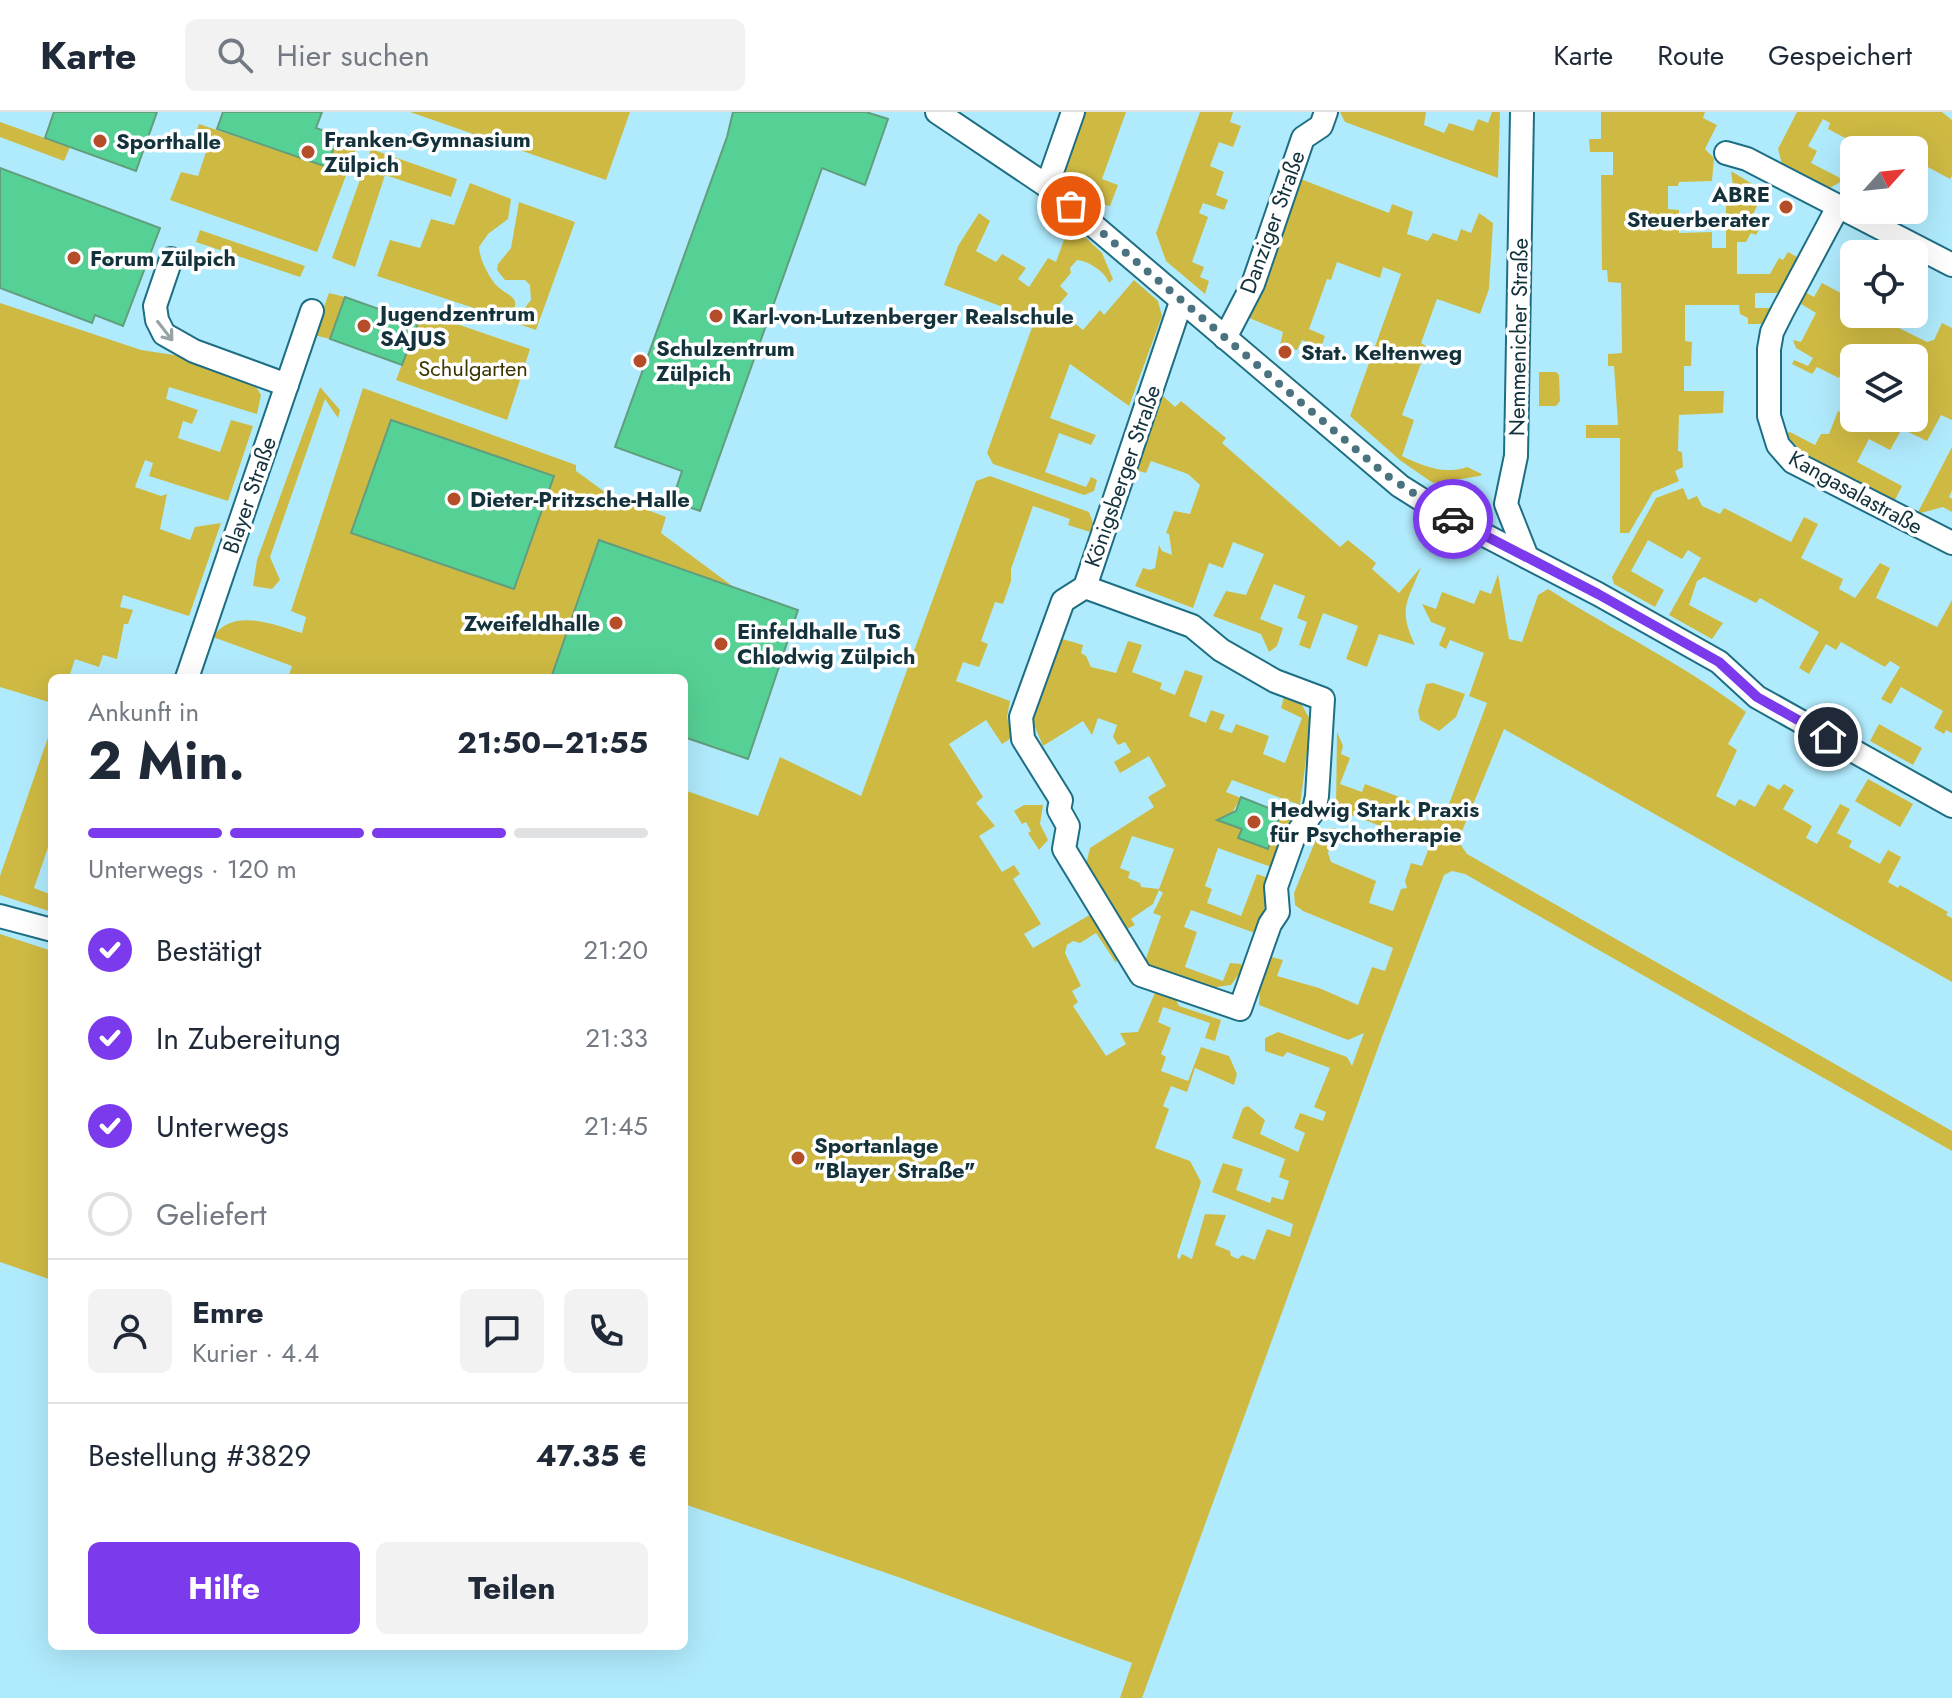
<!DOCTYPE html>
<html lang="de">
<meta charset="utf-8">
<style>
body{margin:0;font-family:Jost,sans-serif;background:#f2f2f3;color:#1f2937;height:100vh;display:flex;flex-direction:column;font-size:30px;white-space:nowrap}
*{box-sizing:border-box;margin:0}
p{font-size:26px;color:#747a83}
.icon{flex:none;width:44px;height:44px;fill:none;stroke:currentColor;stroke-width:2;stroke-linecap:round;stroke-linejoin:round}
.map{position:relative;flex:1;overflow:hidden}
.side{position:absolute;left:48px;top:562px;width:640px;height:976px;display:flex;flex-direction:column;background:#fff;border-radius:12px;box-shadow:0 8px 32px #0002}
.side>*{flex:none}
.needle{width:52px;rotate:63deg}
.fabs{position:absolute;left:1840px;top:24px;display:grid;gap:16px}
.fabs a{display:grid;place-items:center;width:88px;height:88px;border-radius:12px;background:#fff;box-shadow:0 8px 32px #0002;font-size:40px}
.pin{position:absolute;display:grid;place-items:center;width:68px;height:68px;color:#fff;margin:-34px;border:4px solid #fff;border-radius:50%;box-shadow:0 2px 8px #0007}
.courier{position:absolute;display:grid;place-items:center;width:80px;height:80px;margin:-40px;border:6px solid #7c3aed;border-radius:50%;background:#fff;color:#222;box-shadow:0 2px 10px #0007}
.summary em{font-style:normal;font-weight:700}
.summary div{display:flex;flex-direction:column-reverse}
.summary{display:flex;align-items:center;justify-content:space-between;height:136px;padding:0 40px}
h1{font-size:52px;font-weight:700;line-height:60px}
.bar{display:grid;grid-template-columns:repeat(4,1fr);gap:12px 8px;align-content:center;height:96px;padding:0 40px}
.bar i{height:10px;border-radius:6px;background:#e0e1e3}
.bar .on{background:#7c3aed}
.bar p{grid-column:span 4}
.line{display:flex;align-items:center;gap:20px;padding:0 40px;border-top:2px solid #e0e1e3}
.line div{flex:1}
.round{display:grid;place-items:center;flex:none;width:84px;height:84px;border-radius:12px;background:#f2f2f3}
ol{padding:0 40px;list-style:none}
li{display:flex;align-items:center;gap:24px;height:88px}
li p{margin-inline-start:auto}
li .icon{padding:8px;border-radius:50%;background:#7c3aed;color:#fff;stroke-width:4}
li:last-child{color:#747a83}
li i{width:44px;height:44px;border:4px solid #e0e1e3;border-radius:50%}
.action{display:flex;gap:16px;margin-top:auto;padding:16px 40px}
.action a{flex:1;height:92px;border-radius:12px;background:#7c3aed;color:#fff;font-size:32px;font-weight:700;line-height:92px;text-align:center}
.action a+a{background:#f2f2f3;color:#1f2937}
header{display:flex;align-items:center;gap:48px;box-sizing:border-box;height:112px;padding:0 40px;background:#fff;border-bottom:2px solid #e0e1e3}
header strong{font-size:38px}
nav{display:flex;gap:44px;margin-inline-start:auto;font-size:28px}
.search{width:560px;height:72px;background:#f2f2f3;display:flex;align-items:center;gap:20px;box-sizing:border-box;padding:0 28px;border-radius:12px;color:#747a83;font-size:30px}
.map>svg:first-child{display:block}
.green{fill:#ceba43;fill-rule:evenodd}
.building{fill:#56d195;stroke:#619e7d;stroke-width:2}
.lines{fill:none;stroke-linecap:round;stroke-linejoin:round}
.street-casing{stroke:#1e6e83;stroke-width:26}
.street{stroke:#fff;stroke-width:22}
.oneway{stroke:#95a3a7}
.done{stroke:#4a737f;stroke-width:8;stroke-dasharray:0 14.4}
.route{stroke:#7c3aed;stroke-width:10}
.poi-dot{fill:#b54d28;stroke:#fff;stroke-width:3}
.labels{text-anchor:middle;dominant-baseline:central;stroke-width:7;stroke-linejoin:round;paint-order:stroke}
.poi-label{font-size:22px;font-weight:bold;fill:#13323b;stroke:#fff;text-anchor:start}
.street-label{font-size:22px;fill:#13323b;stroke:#fff}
.park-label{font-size:22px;fill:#3e3600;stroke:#fff}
</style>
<header>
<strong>Karte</strong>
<div class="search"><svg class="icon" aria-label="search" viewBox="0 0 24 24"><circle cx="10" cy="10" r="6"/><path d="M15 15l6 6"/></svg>Hier suchen</div>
<nav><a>Karte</a><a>Route</a><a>Gespeichert</a></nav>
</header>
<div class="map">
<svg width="1952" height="1586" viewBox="0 0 1952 1586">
<rect width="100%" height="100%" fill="#b0ebfd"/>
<!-- green -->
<g class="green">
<path d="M410,0H630L606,68Z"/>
<path d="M1080,0H1126L1102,67L1118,73L1110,94L1101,92L1060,56Z"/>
<path d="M1200,0H1233L1230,10L1241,14L1233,35L1219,30L1210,54L1224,60L1216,83L1228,88L1224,98L1203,91L1199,101L1208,105L1192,150L1204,155L1200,165L1209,169L1205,182L1166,149L1156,121Z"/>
<path d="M1340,0H1426L1424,13L1444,21L1449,11L1473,19L1478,7L1488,11L1492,0H1500L1498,66L1345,10Z"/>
<path d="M1601,0H1705L1703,6L1717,13L1705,37L1714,46L1712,69L1679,70L1678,74H1668V97L1679,98V121L1712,120V136H1726V90L1735,89L1731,59L1764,79L1750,109L1760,115L1756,123L1751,121L1746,130H1737V162H1770L1779,146L1783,148L1788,140L1799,146L1778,181H1755V196H1770L1767,212H1748V206L1740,202L1739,193H1685V229L1692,230L1691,254H1684V279H1724L1723,301L1679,303L1678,339L1682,340L1683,355L1675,359L1679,369L1653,380L1629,421H1620V326H1586V313H1618L1614,254H1608V242L1622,241L1621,171L1608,170L1607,158H1602L1601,63H1613V40H1590L1589,27H1601Z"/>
<path d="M1797,0H1942L1952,8V64L1950,67L1924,53L1914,72V38H1886L1889,33L1876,25L1868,38L1828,17L1830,11L1823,7L1808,34L1817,39L1811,51L1844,68L1828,77L1782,52L1778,37Z"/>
<path d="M0,10L70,35L64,49L0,25Z"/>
<path d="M199,12L327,55L339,24L358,32L317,140L170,88L181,60L198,64L207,37L192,31Z"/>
<path d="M371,37L457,67L451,85L385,63L355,155L332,146Z"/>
<path d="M1298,66L1389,101L1392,92L1413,100L1407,122L1428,129L1433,121L1457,129L1461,117L1471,121L1479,101L1493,111L1489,177L1480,202L1437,187L1421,231L1427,235L1402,303L1414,308L1402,344C1423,354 1444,363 1467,355L1482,362L1480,364L1433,371L1401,349L1350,304L1401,162L1383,155L1380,166L1337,150L1331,168L1327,167L1309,217L1325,224L1321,235L1302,228L1297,238L1280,233L1283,220L1247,205Z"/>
<path d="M470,71L511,87L508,107L488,122L479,135C480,148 487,161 495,172C506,185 527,184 507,207L377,164L390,128L420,136L431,107L454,113Z"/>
<path d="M519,90L575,110L536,218L513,210L531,188L530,173L525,168H505L497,158L498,152L511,136Z"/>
<path d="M979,101L990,109L976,139L996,150L1002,142L1026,156L1018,167L1029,175L1048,146L1056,150L1070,111L1102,141L1113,167L1109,171C1105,159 1088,149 1077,148L1070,156L1071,161L1060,174L1068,182L1056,196L1083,218L1100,198L1104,203L1134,168L1158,189L1162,204L1129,294L1070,252L1050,306L1096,323L1091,333L1059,321L1045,360L1086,375L1091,365L1097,368L1094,379L1084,383L993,352L987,341L1035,207L944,173L958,134Z"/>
<path d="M200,118L305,154L300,165L196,130Z"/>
<path d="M1822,171L1854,188V202H1872L1880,206L1882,202H1895V214L1927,230L1934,228L1942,211L1952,216V308L1941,303L1927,329L1902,317L1890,338L1869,327L1857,350L1902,374L1894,390L1808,346L1785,322L1790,320L1815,333L1821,322H1829L1838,299L1844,302L1854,282V306H1914V246H1854V259L1844,254L1839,266L1817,255L1812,262L1792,252L1794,248L1808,254L1813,246L1796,236L1793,228L1801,230L1816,201L1801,192L1805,180L1814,185Z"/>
<path d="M329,181L345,185L330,227L314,223Z"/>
<path d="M0,191L141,238L187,245L255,273L261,283L257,302L169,275L166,287L198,298L192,312L183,309L178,326L220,340L231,308L253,314L228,389L149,364L153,351L145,348L135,375L161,384L167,382L160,417L190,428L195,415L221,411L189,504L123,483L120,495L133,498L128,512H124L117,547L103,543L99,555L75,547L70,562L84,566H52V591L0,575Z"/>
<path d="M425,201L530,237L507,308L396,268L418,211Z"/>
<path d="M1539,260H1556L1559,263L1560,289L1556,294H1539Z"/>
<path d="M320,275L340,298L338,306L325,287L270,445L280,468L272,477L253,474L257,448Z"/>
<path d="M363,276L576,353V359L609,383L666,405L661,421L739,479L798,498L748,647L689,626L684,639V566H288L292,554L213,525C233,494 276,514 302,521L306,505L291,499Z"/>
<path d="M1163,284L1175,295L1181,289L1226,326L1222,331L1340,435L1348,428L1376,451L1372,457L1399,481L1421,455C1407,491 1398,497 1415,533L1379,522L1367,555L1346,547L1358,514L1323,501L1310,537L1299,533L1307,510L1297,506L1305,484L1274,472L1260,507L1283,516L1277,534L1269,540L1261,522L1213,504L1226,479L1246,483L1264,442L1233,430L1223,456L1209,451L1193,496L1135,474L1143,456L1150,458L1155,456L1159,433L1162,439L1172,443L1169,422L1166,421L1174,399L1190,402L1200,373L1188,362L1151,349L1146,361L1136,358Z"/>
<path d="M1952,335V378L1949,385L1952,387V400L1943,395L1917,402Z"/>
<path d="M990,364L1089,400L1093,411L1090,420L1068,413L1070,407L1033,394L1011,457V469L1003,492L995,490L981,529L988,532L979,555L963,550L956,569L1010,589L1007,605L1013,625L1002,632L986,608L949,632L983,685L976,691L995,714L979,724L1002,760L1014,753L1020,762L1013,767L1041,812L1024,822L1033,836L1093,801L1118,843L1116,851L1096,821L1080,831L1073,829L1067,833L1065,841L1081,874L1072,879L1078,890L1073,894L1106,944L1126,932L1120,921L1138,920L1157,876L1173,881L1179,894L1221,908L1215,929L1205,926L1210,911L1163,895L1158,910L1171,916L1161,942L1166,945L1161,959L1188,969L1201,935L1229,944L1237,962L1234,973L1195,956L1187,980L1171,974L1163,994L1169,997L1155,1036L1190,1049L1201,1070L1177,1144L1179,1148L1182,1142L1192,1147L1205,1102L1226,1103L1215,1133L1230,1139L1231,1144L1238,1147L1242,1143L1255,1148L1267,1117L1290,1125L1293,1112L1212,1080L1223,1051L1243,1057L1236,1078L1270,1091L1272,1085L1283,1088L1289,1069L1279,1065L1285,1047L1232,1026L1243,996L1248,994L1265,1008L1260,1022L1298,1040L1305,1021L1294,1016L1300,1001L1323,1009L1326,1000L1314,995L1330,956L1287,940L1283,945L1265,939V926L1278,920L1347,945L1352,954L1364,921L1348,928L1259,893L1260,873L1268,844L1283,848L1277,864L1319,876L1358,893L1372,855L1385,859L1393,836L1303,799L1295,793L1294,781L1319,720C1331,714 1338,715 1348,724L1331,731L1328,741L1331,750L1376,769L1369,791L1393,799L1401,777L1407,776L1405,769L1411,751L1422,754L1430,733L1336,697L1337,620L1343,634L1341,642L1350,646L1340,672L1362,680L1365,672L1410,689L1406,702L1428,709L1430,704L1443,708L1487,591L1469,584L1484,541L1450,528L1446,537L1439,533L1446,516L1431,510L1422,492L1436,497L1442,480L1474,492L1480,478L1491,482L1498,462L1509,527L1522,530L1538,483L1548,477C1614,519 1685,553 1746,600L1728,632L1737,638L1716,684L1735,694L1739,687L1755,695L1768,672L1779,678L1784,672L1794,678L1783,697L1812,714L1806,726L1817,732L1840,692L1850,697L1837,721L1852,729L1849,735L1880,752L1888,738L1901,745L1888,770L1898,776L1900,773L1948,800L1946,803L1952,806V870L1504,617L1458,729L1467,742L1952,1019V1039L1465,762L1452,759L1444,763L1382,925L1142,1586H1120L1132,1551L898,1465L684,1392V678L758,704L780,645L861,684L976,369Z"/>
<path d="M1683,376L1688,388L1697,384L1702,394L1720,402L1724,396L1791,430L1804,405L1818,412L1801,446L1843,467L1839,477L1855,486L1880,451L1890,456L1876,486L1937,515L1952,488V621L1946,618L1944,622L1934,616L1943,599L1901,575L1891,592L1881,587L1900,555L1890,549L1885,555L1841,530L1836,538L1826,532L1809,562L1799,556L1819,520L1760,486L1756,491L1704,465L1697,469L1689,493L1723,511L1712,527L1669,503L1701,446L1688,438L1682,447L1648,428L1631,459L1664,478L1655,495L1614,472L1612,465L1656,386Z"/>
<path d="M1062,527L1083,533L1081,541L1086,544L1091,555L1116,561L1128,529L1142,533L1132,560L1162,571L1160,577L1175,583L1185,558L1203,564L1189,604L1206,611L1211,598L1225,603L1219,617L1232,621L1236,612L1269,624L1263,642L1285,651L1302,606L1281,596L1285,581L1300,590L1311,609L1300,693L1232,668L1226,680L1241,686L1228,707L1231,713L1242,717L1239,726L1268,736L1281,701L1296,704L1284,722L1271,755L1218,736L1205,774L1212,777L1207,791L1241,804L1257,762L1268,766L1266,792L1255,821L1191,798L1184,815L1197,820L1185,855L1223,869L1230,851L1241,852L1242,858L1231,873L1210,876L1144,852L1161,804L1153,801L1163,781L1159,778L1153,792L1131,807L1135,813L1125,818L1086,752L1090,736L1154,695L1148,685L1166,674L1149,644L1120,661L1114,650L1131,640L1125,630L1118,633L1113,625L1117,613L1098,606L1092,623L1083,609L1043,634L1033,610ZM1132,724L1174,737L1159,777L1141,775L1140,771L1128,766L1130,760L1120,756Z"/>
<path d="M1433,571L1465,582L1456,605L1439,619L1420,608L1418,599L1426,572Z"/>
<path d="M1879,612L1922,636L1913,653L1870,629Z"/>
<path d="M52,614V724L34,776L52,783V800L0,783V764Z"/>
<path d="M1868,667L1913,692L1900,715L1855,689Z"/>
<path d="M1024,693H1043L1040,712L1048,728L1039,738L1028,721L1031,719L1026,710L1022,712L1014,699Z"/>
<path d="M0,822L52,839V1168L0,1150Z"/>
</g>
<!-- building -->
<g class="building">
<path d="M54,0H157L136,59L45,26Z"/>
<path d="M223,0H322L316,16L338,24L327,55L217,17Z"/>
<path d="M733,0H866L888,7L865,73L822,56L700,399L672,389L682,359L615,335L727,25Z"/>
<path d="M0,56L160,116L123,214L95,203L92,211L0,176Z"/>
<path d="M345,185L418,211L402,253L330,227Z"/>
<path d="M391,308L554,364L514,477L351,421Z"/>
<path d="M599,428L798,498L748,647L684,625V566H551Z"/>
<path d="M1241,685L1281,701L1268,737L1238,726L1242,717L1217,708L1236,699Z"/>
</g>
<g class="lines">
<defs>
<g id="street">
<path d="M937,0L1047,74L1400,374L1446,403L1598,482L1719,550L1757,585L1952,694"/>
<path d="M1522,0L1516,344L1506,392L1527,445"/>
<path d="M1726,41L1747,47L1952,153"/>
<path d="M1047,74L1073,0"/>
<path d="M1838,95L1782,200L1772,220L1769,237V304L1778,333L1793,350L1952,431"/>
<path d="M171,147L155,194L157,208L164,222L194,239L287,273"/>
<path d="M1225,226L1253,172L1303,26L1321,14L1326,0"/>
<path d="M1085,475L1192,514L1221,538L1275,569L1323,587L1317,684L1314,698L1293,727L1276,775L1278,800L1270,812L1240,897L1141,863L1064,737L1068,714L1059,698L1061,688L1023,627L1021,605L1063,489L1085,475L1181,190"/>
<path d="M187,566L312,199"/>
<path d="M0,804L52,818"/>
</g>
</defs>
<!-- street casing -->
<use href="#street" class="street-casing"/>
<!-- street -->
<use href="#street" class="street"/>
</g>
<!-- one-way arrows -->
<defs><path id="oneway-shaft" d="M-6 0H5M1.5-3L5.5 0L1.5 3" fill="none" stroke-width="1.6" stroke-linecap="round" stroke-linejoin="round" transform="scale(2)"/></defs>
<use class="oneway" href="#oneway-shaft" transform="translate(165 219) rotate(52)"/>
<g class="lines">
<!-- done -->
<path class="done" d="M1071,94L1386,363L1453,407"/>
<!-- route -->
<path class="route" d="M1453,407L1598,482L1719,550L1757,585L1828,625"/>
</g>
<!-- markers -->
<g class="poi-dot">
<circle cx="100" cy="29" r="8"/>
<circle cx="308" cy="40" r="8"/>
<circle cx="1786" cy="95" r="8"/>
<circle cx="74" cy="146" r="8"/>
<circle cx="716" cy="204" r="8"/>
<circle cx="364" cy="214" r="8"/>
<circle cx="1285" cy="240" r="8"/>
<circle cx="640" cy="249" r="8"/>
<circle cx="454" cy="387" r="8"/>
<circle cx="616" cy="511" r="8"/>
<circle cx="721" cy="532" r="8"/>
<circle cx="1254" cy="710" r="8"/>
<circle cx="798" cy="1046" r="8"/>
</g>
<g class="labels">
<!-- poi labels -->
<g class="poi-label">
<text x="324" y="27">Franken-Gymnasium<tspan x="324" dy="25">Zülpich</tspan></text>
<text x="116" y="29">Sporthalle</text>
<text x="1770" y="82" text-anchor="end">ABRE<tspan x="1770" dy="25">Steuerberater</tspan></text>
<text x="90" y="146">Forum Zülpich</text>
<text x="380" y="201">Jugendzentrum<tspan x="380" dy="25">SAJUS</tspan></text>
<text x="732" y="204">Karl-von-Lutzenberger Realschule</text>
<text x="656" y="236">Schulzentrum<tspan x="656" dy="25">Zülpich</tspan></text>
<text x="1301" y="240">Stat. Keltenweg</text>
<text x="470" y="387">Dieter-Pritzsche-Halle</text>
<text x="600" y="511" text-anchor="end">Zweifeldhalle</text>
<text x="737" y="519">Einfeldhalle TuS<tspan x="737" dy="25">Chlodwig Zülpich</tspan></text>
<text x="1270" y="697">Hedwig Stark Praxis<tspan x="1270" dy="25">für Psychotherapie</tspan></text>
<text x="814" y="1033">Sportanlage<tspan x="814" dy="25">"Blayer Straße"</tspan></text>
</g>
<!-- street labels -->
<g class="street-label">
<text transform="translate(1272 110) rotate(-70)">Danziger Straße</text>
<text transform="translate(1518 225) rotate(-89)">Nemmenicher Straße</text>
<text transform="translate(1122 364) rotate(-71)">Königsberger Straße</text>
<text transform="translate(1856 380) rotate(29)">Kangasalastraße</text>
<text transform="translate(249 383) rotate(-71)">Blayer Straße</text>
</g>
<!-- park labels -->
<g class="park-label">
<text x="473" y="256">Schulgarten</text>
</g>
</g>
</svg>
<div class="fabs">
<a><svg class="needle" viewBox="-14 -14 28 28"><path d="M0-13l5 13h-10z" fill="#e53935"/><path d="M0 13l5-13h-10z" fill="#747a83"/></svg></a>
<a><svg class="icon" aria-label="locate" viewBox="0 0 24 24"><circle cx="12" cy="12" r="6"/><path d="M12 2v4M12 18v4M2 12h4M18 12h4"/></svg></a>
<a><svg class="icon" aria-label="layers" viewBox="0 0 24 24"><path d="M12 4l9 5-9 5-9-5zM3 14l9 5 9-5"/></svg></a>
</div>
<div class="pin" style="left:1071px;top:94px;background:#ea580c"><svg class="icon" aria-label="bag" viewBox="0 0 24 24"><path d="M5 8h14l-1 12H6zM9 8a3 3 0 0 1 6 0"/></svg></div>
<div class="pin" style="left:1828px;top:625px;background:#1f2937"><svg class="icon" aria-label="home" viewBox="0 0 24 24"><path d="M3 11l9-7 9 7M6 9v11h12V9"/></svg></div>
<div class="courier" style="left:1453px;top:407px"><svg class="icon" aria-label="car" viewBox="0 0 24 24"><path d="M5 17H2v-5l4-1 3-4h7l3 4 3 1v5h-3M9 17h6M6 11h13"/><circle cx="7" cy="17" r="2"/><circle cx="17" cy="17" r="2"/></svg></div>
<section class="side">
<div class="summary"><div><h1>2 Min.</h1><p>Ankunft in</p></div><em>21:50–21:55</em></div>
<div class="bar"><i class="on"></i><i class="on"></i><i class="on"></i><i></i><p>Unterwegs · 120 m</p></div>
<ol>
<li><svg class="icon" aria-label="check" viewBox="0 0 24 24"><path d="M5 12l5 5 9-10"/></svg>Bestätigt<p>21:20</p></li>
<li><svg class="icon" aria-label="check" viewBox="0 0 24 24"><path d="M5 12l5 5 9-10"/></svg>In Zubereitung<p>21:33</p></li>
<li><svg class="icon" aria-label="check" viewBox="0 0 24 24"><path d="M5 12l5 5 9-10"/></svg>Unterwegs<p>21:45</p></li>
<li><i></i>Geliefert</li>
</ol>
<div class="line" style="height:144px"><a class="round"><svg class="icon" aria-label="person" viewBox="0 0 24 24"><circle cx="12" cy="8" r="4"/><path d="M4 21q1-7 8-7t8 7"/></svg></a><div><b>Emre</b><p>Kurier · 4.4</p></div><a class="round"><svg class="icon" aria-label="chat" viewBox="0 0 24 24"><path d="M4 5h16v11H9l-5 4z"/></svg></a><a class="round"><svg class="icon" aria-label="phone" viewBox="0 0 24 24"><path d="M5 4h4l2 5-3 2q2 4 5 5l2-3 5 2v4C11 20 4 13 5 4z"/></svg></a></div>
<div class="line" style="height:104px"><div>Bestellung #3829</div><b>47.35 €</b></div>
<div class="action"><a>Hilfe</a><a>Teilen</a></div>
</section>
</div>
